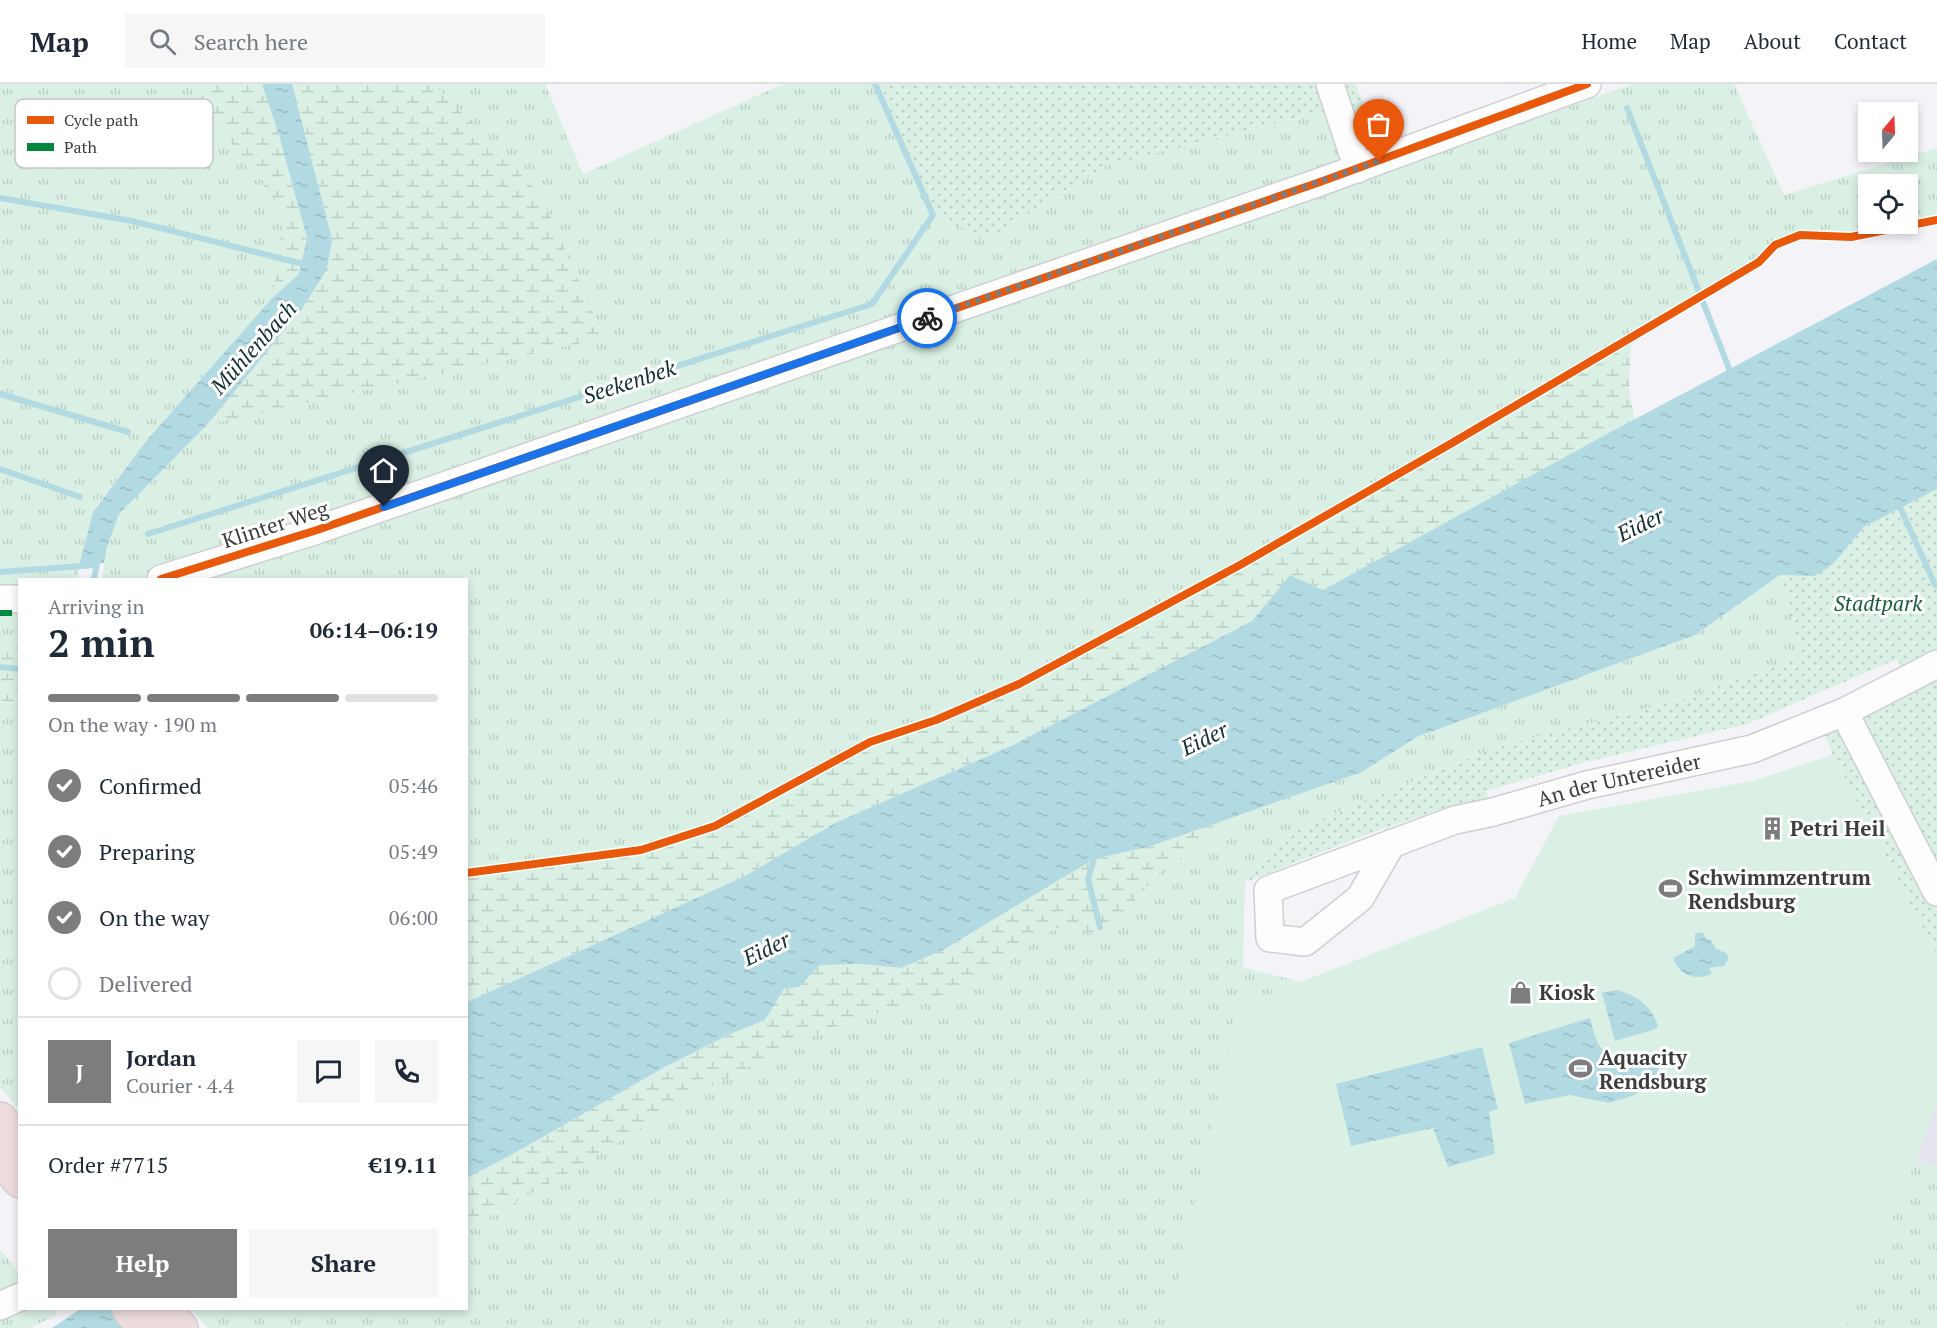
<!DOCTYPE html>
<meta charset="utf-8">
<style>
body{margin:0;font-family:"PT Serif",serif;background:#f6f6f7;color:#1f2937;height:100vh;display:flex;flex-direction:column;font-size:22px;white-space:nowrap}
*{box-sizing:border-box;margin:0}
p{font-size:20px;color:#747a83}
.icon{flex:none;width:33px;height:33px;fill:none;stroke:currentColor;stroke-width:2;stroke-linecap:round;stroke-linejoin:round}
.map{position:relative;flex:1;overflow:hidden}
.panel{position:absolute;left:18px;top:494px;width:450px;height:732px;display:flex;flex-direction:column;background:#fff;border-radius:0px;box-shadow:0 3px 9px #0003}
.panel>*{flex:none}
.needle{width:39px;rotate:19deg}
.controls{position:absolute;left:1858px;top:18px;display:grid;gap:12px}
.controls a{display:grid;place-items:center;width:60px;height:60px;border-radius:0px;background:#fff;box-shadow:0 3px 9px #0003;font-size:30px}
.pin{position:absolute;display:grid;place-items:center;width:51px;height:51px;color:#fff;margin:-62px -26px;border-radius:50% 50% 50% 0;rotate:-45deg;box-shadow:0 0 6px #0007}
.pin .icon{rotate:45deg}
.courier{position:absolute;display:grid;place-items:center;width:60px;height:60px;margin:-30px;border:4px solid #1a73e8;border-radius:50%;background:#fff;color:#222;box-shadow:0 2px 8px #0007}
.overview em{font-style:normal;font-weight:700}
.overview div{display:flex;flex-direction:column-reverse}
.overview{display:flex;align-items:center;justify-content:space-between;height:102px;padding:0 30px}
h1{font-size:39px;font-weight:700;line-height:45px}
.bar{display:grid;grid-template-columns:repeat(4,1fr);gap:9px 6px;align-content:center;height:72px;padding:0 30px}
.bar i{height:8px;border-radius:4px;background:#e0e1e3}
.bar .current{background:#7d7d80}
.bar p{grid-column:span 4}
.line{display:flex;align-items:center;gap:15px;padding:0 30px;border-top:2px solid #e0e1e3}
.line div{flex:1}
.round{display:grid;place-items:center;flex:none;width:63px;height:63px;border-radius:0px;background:#f6f6f7}
ol{padding:0 30px;list-style:none}
li{display:flex;align-items:center;gap:18px;height:66px}
li p{margin-inline-start:auto}
li .icon{padding:6px;border-radius:50%;background:#7d7d80;color:#fff;stroke-width:4}
li:last-child{color:#747a83}
li i{width:33px;height:33px;border:3px solid #e0e1e3;border-radius:50%}
.action{display:flex;gap:12px;margin-top:auto;padding:12px 30px}
.action a{flex:1;height:69px;border-radius:0px;background:#7d7d80;color:#fff;font-size:24px;font-weight:700;line-height:69px;text-align:center}
.action a+a{background:#f6f6f7;color:#1f2937}
header{display:flex;align-items:center;gap:36px;box-sizing:border-box;height:84px;padding:0 30px;background:#fff;border-bottom:2px solid #e0e1e3}
header strong{font-size:28px}
nav{display:flex;gap:33px;margin-inline-start:auto;font-size:21px}
.search{width:420px;height:54px;background:#f6f6f7;display:flex;align-items:center;gap:15px;box-sizing:border-box;padding:0 21px;border-radius:0px;color:#747a83;font-size:22px}
.map>svg:first-child{display:block}
.built{fill:#e5e4ee}
.grass{fill:url(#grass-tufts);fill-rule:evenodd}
.wetland{fill:url(#wetland-marsh)}
.park{fill:url(#park-dots)}
.pitch{fill:#daf0e4}
.water{fill:url(#water-ripples)}
.lines{fill:none;stroke-linecap:round;stroke-linejoin:round}
.stream{stroke:#b2dae2;stroke-width:6}
.minor-casing{stroke:#cfcfd2;stroke-width:30}
.highway-casing{stroke:#d0d0d2;stroke-width:36}
.minor{stroke:#fdfdfe;stroke-width:27}
.highway{stroke:#ecdcdd;stroke-width:33}
.quiet{stroke:#00873e;stroke-width:6;stroke-dasharray:12 6;stroke-linecap:butt}
.cycleway-casing{stroke:#fff;stroke-width:11}
.cycleway{stroke:#e8590c;stroke-width:8}
.done{stroke:#7d7d80;stroke-width:6;stroke-dasharray:0 10.8}
.route{stroke:#1a73e8;stroke-width:8}
.labels{text-anchor:middle;dominant-baseline:central;stroke-width:6;stroke-linejoin:round;paint-order:stroke}
.street-label{font-size:21px;fill:#3d3d3f;stroke:#fff}
.park-label{font-size:21px;font-style:italic;fill:#165d3b;stroke:#fff}
.poi-label{font-size:21px;font-weight:bold;fill:#3d3d3f;stroke:#fff;text-anchor:start}
.water-label{font-size:22px;font-style:italic;fill:#143135;stroke:#fff}
.key{fill:#fff;stroke:#c5c5c5;stroke-width:1.5}
.key-label{font-size:16px;fill:#3d3d3f}
</style>
<header>
<strong>Map</strong>
<div class="search"><svg class="icon" aria-label="search" viewBox="0 0 24 24"><circle cx="10" cy="10" r="6"/><path d="M15 15l6 6"/></svg>Search here</div>
<nav><a>Home</a><a>Map</a><a>About</a><a>Contact</a></nav>
</header>
<div class="map">
<svg width="1937" height="1244" viewBox="0 0 1937 1244">
<defs>
<pattern id="grass-tufts" width="24" height="20" patternUnits="userSpaceOnUse" patternTransform="scale(1.5)"><rect width="24" height="20" fill="#daf0e4"/><path d="M3 7l-1-3M5 7V3M7 7l1-3M15 17l-1-3M17 17v-4M19 17l1-3" fill="none" stroke="#bccfc5"/></pattern>
<pattern id="wetland-marsh" width="20" height="14" patternUnits="userSpaceOnUse" patternTransform="scale(1.5)"><rect width="20" height="14" fill="#daf0e4"/><path d="M1 5h8M5 5V1M11 12h8M15 12V8" fill="none" stroke="#bccfc5"/></pattern>
<pattern id="park-dots" width="8" height="8" patternUnits="userSpaceOnUse" patternTransform="scale(1.5)"><rect width="8" height="8" fill="#daf0e4"/><path d="M2 2h.1M6 6h.1" fill="none" stroke="#bccfc5" stroke-width="1.8" stroke-linecap="round"/></pattern>
<pattern id="water-ripples" width="26" height="14" patternUnits="userSpaceOnUse" patternTransform="scale(1.5)"><rect width="26" height="14" fill="#b2dae2"/><path d="M2 4q2-2 4 0t4 0M15 11q2-2 4 0t4 0" fill="none" stroke="#9abcc3"/></pattern>
</defs>
<rect width="100%" height="100%" fill="#f4f3f8"/>
<!-- built -->
<path class="built" d="M1937,1018V1082L1916,1077Z"/>
<!-- grass -->
<g class="grass">
<path d="M0,0H262L299,190L273,213L147,356L93,427L79,482L78,495H20L19,554L0,556Z"/>
<path d="M292,0H545L583,90L783,0H875L933,131L987,155L1106,82L1320,28L1360,97L1632,0H1734L1784,111L1937,64V136L1851,153L1800,151L1775,161L1759,178L1452,359L1240,481L1019,600L936,636L870,658L715,742L641,766L467,789L466,495H102L107,463L119,430L207,341L302,225L332,155ZM1869,100H1908V140H1869Z"/>
<path d="M1937,405L1801,572L1687,614L1494,664L1340,727L1283,753L1245,798L1243,883L1301,898L1238,923L1937,1018L1916,1077L1937,1082V1244H208L190,1224H466L467,1145L561,1093L691,1013L787,962L856,935L962,906L1055,844L1105,850L1160,788L1251,726L1362,688L1417,653L1695,551L1780,491H1815Z"/>
<path d="M0,618L20,619L19,1026L0,1004Z"/>
<path d="M0,1165L19,1189L20,1224H52L58,1231L29,1244H0Z"/>
</g>
<!-- wetland -->
<g class="wetland">
<path d="M192,0H262L278,48L307,154L299,190L273,213L284,127L196,14Z"/>
<path d="M292,0H434L541,111L604,254L207,341L302,225L332,155Z"/>
<path d="M1631,253L1629,308L1635,336L1323,506L1290,491L1252,537L1013,661L835,739L745,792L467,918V789L641,766L715,742L870,658L936,636L1019,600L1240,481Z"/>
<path d="M19,554V619L0,617V556Z"/>
<path d="M1251,726L1160,788L1105,850L1055,844L962,906L856,935L787,962L691,1013L561,1093L467,1145V1094L513,1070L665,983L728,951L765,936L784,905L799,903L820,881L862,880L901,884L943,866L1094,775L1148,763Z"/>
</g>
<!-- park -->
<g class="park">
<path d="M875,0H1356L1378,58L1342,66L1319,28L1106,82L987,155L933,131Z"/>
<path d="M1937,405V871L1833,671L1823,647L1911,601L1897,575L1747,640L1582,679L1486,707L1489,715C1405,731 1325,768 1245,798L1283,753L1340,727L1494,664L1687,614L1801,572L1780,491H1815L1833,480L1864,443Z"/>
</g>
<!-- pitch -->
<path class="pitch" d="M1833,671L1937,871V1018L1916,1077L1845,1244H1168L1237,923L1515,814L1559,732L1752,697Z"/>
<!-- water -->
<g class="water">
<path d="M262,0H292L332,155L327,185L302,225L207,341L119,430L107,463L104,479L79,482L93,428L147,356L273,213L299,190L307,154L278,48Z"/>
<path d="M1937,175V405L1864,443L1833,480L1815,492L1780,491L1695,551L1417,653L1362,688L1148,763L1094,775L943,866L901,884L862,880L820,881L799,903L784,905L765,936L728,951L665,983L513,1070L467,1094V918L745,792L835,739L1013,661L1252,537L1290,491L1323,506L1605,351Z"/>
<path d="M1702,848L1708,856L1710,855L1716,865L1726,869L1729,874L1724,882L1709,884L1712,890C1694,897 1680,892 1673,874L1695,862V850Z"/>
<path d="M1617,906C1636,911 1652,922 1658,942L1655,945L1615,957L1602,909Z"/>
<path d="M1590,934C1595,953 1596,964 1615,975L1630,971L1660,983L1654,995L1635,1011L1609,1019L1570,1011L1525,1020L1509,959Z"/>
<path d="M1482,963L1498,1025L1489,1028L1495,1070L1448,1083L1433,1044L1351,1062L1336,1000Z"/>
<path d="M82,1224H178L159,1244H52Z"/>
</g>
<g class="lines">
<!-- stream -->
<g class="stream">
<path d="M1627,24L1732,292"/>
<path d="M0,114L132,137L307,181"/>
<path d="M0,310L128,348"/>
<path d="M0,385L80,413"/>
<path d="M1900,423L1935,501"/>
<path d="M148,450L872,220L933,131L875,0"/>
<path d="M0,488L96,481"/>
<path d="M94,495L98,474"/>
<path d="M0,583L20,585"/>
<path d="M1094,775L1088,795L1100,843"/>
</g>
<defs>
<g id="minor">
<path d="M1330,0L1358,85"/>
<path d="M161,495L317,446L1320,98L1587,0"/>
<path d="M0,515H20"/>
<path d="M1844,628L1937,808"/>
<path id="s1" d="M1392,759L1360,814L1305,858L1270,854L1268,806L1455,736L1493,728L1587,701L1752,665L1844,628L1937,580"/>
<path d="M0,1222L20,1213"/>
</g>
<g id="highway">
<path d="M0,1035L20,1057"/>
<path d="M0,1075L20,1097"/>
<path d="M128,1224L144,1244"/>
<path d="M164,1224L181,1244"/>
</g>
</defs>
<!-- minor casing -->
<use href="#minor" class="minor-casing"/>
<!-- highway casing -->
<use href="#highway" class="highway-casing"/>
<!-- minor -->
<use href="#minor" class="minor"/>
<!-- highway -->
<use href="#highway" class="highway"/>
<!-- quiet -->
<path class="quiet" d="M0,529H20"/>
<defs>
<g id="cycleway">
<path d="M161,495L317,446L1320,98L1587,0"/>
<path d="M466,789L641,766L715,742L870,658L936,636L1019,600L1240,481L1452,359L1759,178L1775,161L1800,151L1851,153L1937,136"/>
</g>
</defs>
<!-- cycleway casing -->
<use href="#cycleway" class="cycleway-casing"/>
<!-- cycleway -->
<use href="#cycleway" class="cycleway"/>
</g>
<g class="lines">
<!-- done -->
<path class="done" d="M927,234L1379,77"/>
<!-- route -->
<path class="route" d="M384,423L927,234"/>
</g>
<!-- icons -->
<defs>
<symbol id="building-bare" viewBox="-9 -9 18 18"><path d="M-4-6H4V6H1V3H-1V6H-4ZM-2.5-4.3h1.7v1.8h-1.7ZM.8-4.3h1.7v1.8H.8ZM-2.5-1h1.7V.8h-1.7ZM.8-1h1.7V.8H.8Z" fill="#7d7d80" stroke="#fff" stroke-width="2.5" paint-order="stroke"/></symbol>
<symbol id="stadium-bare" viewBox="-9 -9 18 18"><path d="M0-5a6.5 5 0 1 0 0 10a6.5 5 0 1 0 0-10ZM-3.5-1.8h7v3.6h-7Z" fill="#7d7d80" stroke="#fff" stroke-width="2.5" paint-order="stroke"/></symbol>
<symbol id="shop-bare" viewBox="-9 -9 18 18"><path d="M-5-2.5h2.3a2.7 3.5 0 0 1 5.4 0H5L5.5 6h-11ZM-1.5-2.5h3a1.5 2.3 0 0 0-3 0Z" fill="#7d7d80" stroke="#fff" stroke-width="2.5" paint-order="stroke"/></symbol>
</defs>
<g fill-rule="evenodd">
<use href="#building-bare" x="1756" y="728" width="33" height="33"/>
<use href="#stadium-bare" x="1654" y="788" width="33" height="33"/>
<use href="#shop-bare" x="1504" y="892" width="33" height="33"/>
<use href="#stadium-bare" x="1564" y="968" width="33" height="33"/>
</g>
<g class="labels">
<!-- street labels -->
<g class="street-label">
<text transform="translate(275 440) rotate(-18)">Klinter Weg</text>
<text stroke="none"><textPath href="#s1" startOffset="586">An der Untereider</textPath></text>
</g>
<!-- park labels -->
<g class="park-label">
<text x="1878" y="519">Stadtpark</text>
</g>
<!-- poi labels -->
<g class="poi-label">
<text x="1790" y="744">Petri Heil</text>
<text x="1688" y="793">Schwimmzentrum<tspan x="1688" dy="24">Rendsburg</tspan></text>
<text x="1539" y="908">Kiosk</text>
<text x="1599" y="973">Aquacity<tspan x="1599" dy="24">Rendsburg</tspan></text>
</g>
<!-- water labels -->
<g class="water-label">
<text transform="translate(253 263) rotate(-48)">Mühlenbach</text>
<text transform="translate(629 297) rotate(-18)">Seekenbek</text>
<text transform="translate(1640 440) rotate(-26)">Eider</text>
<text transform="translate(1204 654) rotate(-26)">Eider</text>
<text transform="translate(766 864) rotate(-26)">Eider</text>
</g>
</g>
<!-- legend -->
<rect x="15" y="15" width="198" height="69" rx="9" class="key"/>
<rect x="27" y="32" width="27" height="8" fill="#e8590c"/>
<rect x="27" y="59" width="27" height="8" fill="#00873e"/>
<g class="key-label">
<text x="64" y="42">Cycle path</text>
<text x="64" y="69">Path</text>
</g>
</svg>
<div class="controls">
<a><svg class="needle" viewBox="-14 -14 28 28"><path d="M0-13l5 13h-10z" fill="#e53935"/><path d="M0 13l5-13h-10z" fill="#747a83"/></svg></a>
<a><svg class="icon" aria-label="locate" viewBox="0 0 24 24"><circle cx="12" cy="12" r="6"/><path d="M12 2v4M12 18v4M2 12h4M18 12h4"/></svg></a>
</div>
<div class="pin" style="left:1379px;top:77px;background:#ea580c"><svg class="icon" aria-label="bag" viewBox="0 0 24 24"><path d="M5 8h14l-1 12H6zM9 8a3 3 0 0 1 6 0"/></svg></div>
<div class="pin" style="left:384px;top:423px;background:#1f2937"><svg class="icon" aria-label="home" viewBox="0 0 24 24"><path d="M3 11l9-7 9 7M6 9v11h12V9"/></svg></div>
<div class="courier" style="left:927px;top:234px"><svg class="icon" aria-label="bike" viewBox="0 0 24 24"><circle cx="6" cy="16" r="4"/><circle cx="18" cy="16" r="4"/><path d="M6 16l4-8h5l3 8M10 8l3 8H6M13 5h3"/></svg></div>
<section class="panel">
<div class="overview"><div><h1>2 min</h1><p>Arriving in</p></div><em>06:14–06:19</em></div>
<div class="bar"><i class="current"></i><i class="current"></i><i class="current"></i><i></i><p>On the way · 190 m</p></div>
<ol>
<li><svg class="icon" aria-label="check" viewBox="0 0 24 24"><path d="M5 12l5 5 9-10"/></svg>Confirmed<p>05:46</p></li>
<li><svg class="icon" aria-label="check" viewBox="0 0 24 24"><path d="M5 12l5 5 9-10"/></svg>Preparing<p>05:49</p></li>
<li><svg class="icon" aria-label="check" viewBox="0 0 24 24"><path d="M5 12l5 5 9-10"/></svg>On the way<p>06:00</p></li>
<li><i></i>Delivered</li>
</ol>
<div class="line" style="height:108px"><b class="round" style="background:#7d7d80;color:#fff">J</b><div><b>Jordan</b><p>Courier · 4.4</p></div><a class="round"><svg class="icon" aria-label="chat" viewBox="0 0 24 24"><path d="M4 5h16v11H9l-5 4z"/></svg></a><a class="round"><svg class="icon" aria-label="phone" viewBox="0 0 24 24"><path d="M5 4h4l2 5-3 2q2 4 5 5l2-3 5 2v4C11 20 4 13 5 4z"/></svg></a></div>
<div class="line" style="height:78px"><div>Order #7715</div><b>€19.11</b></div>
<div class="action"><a>Help</a><a>Share</a></div>
</section>
</div>
